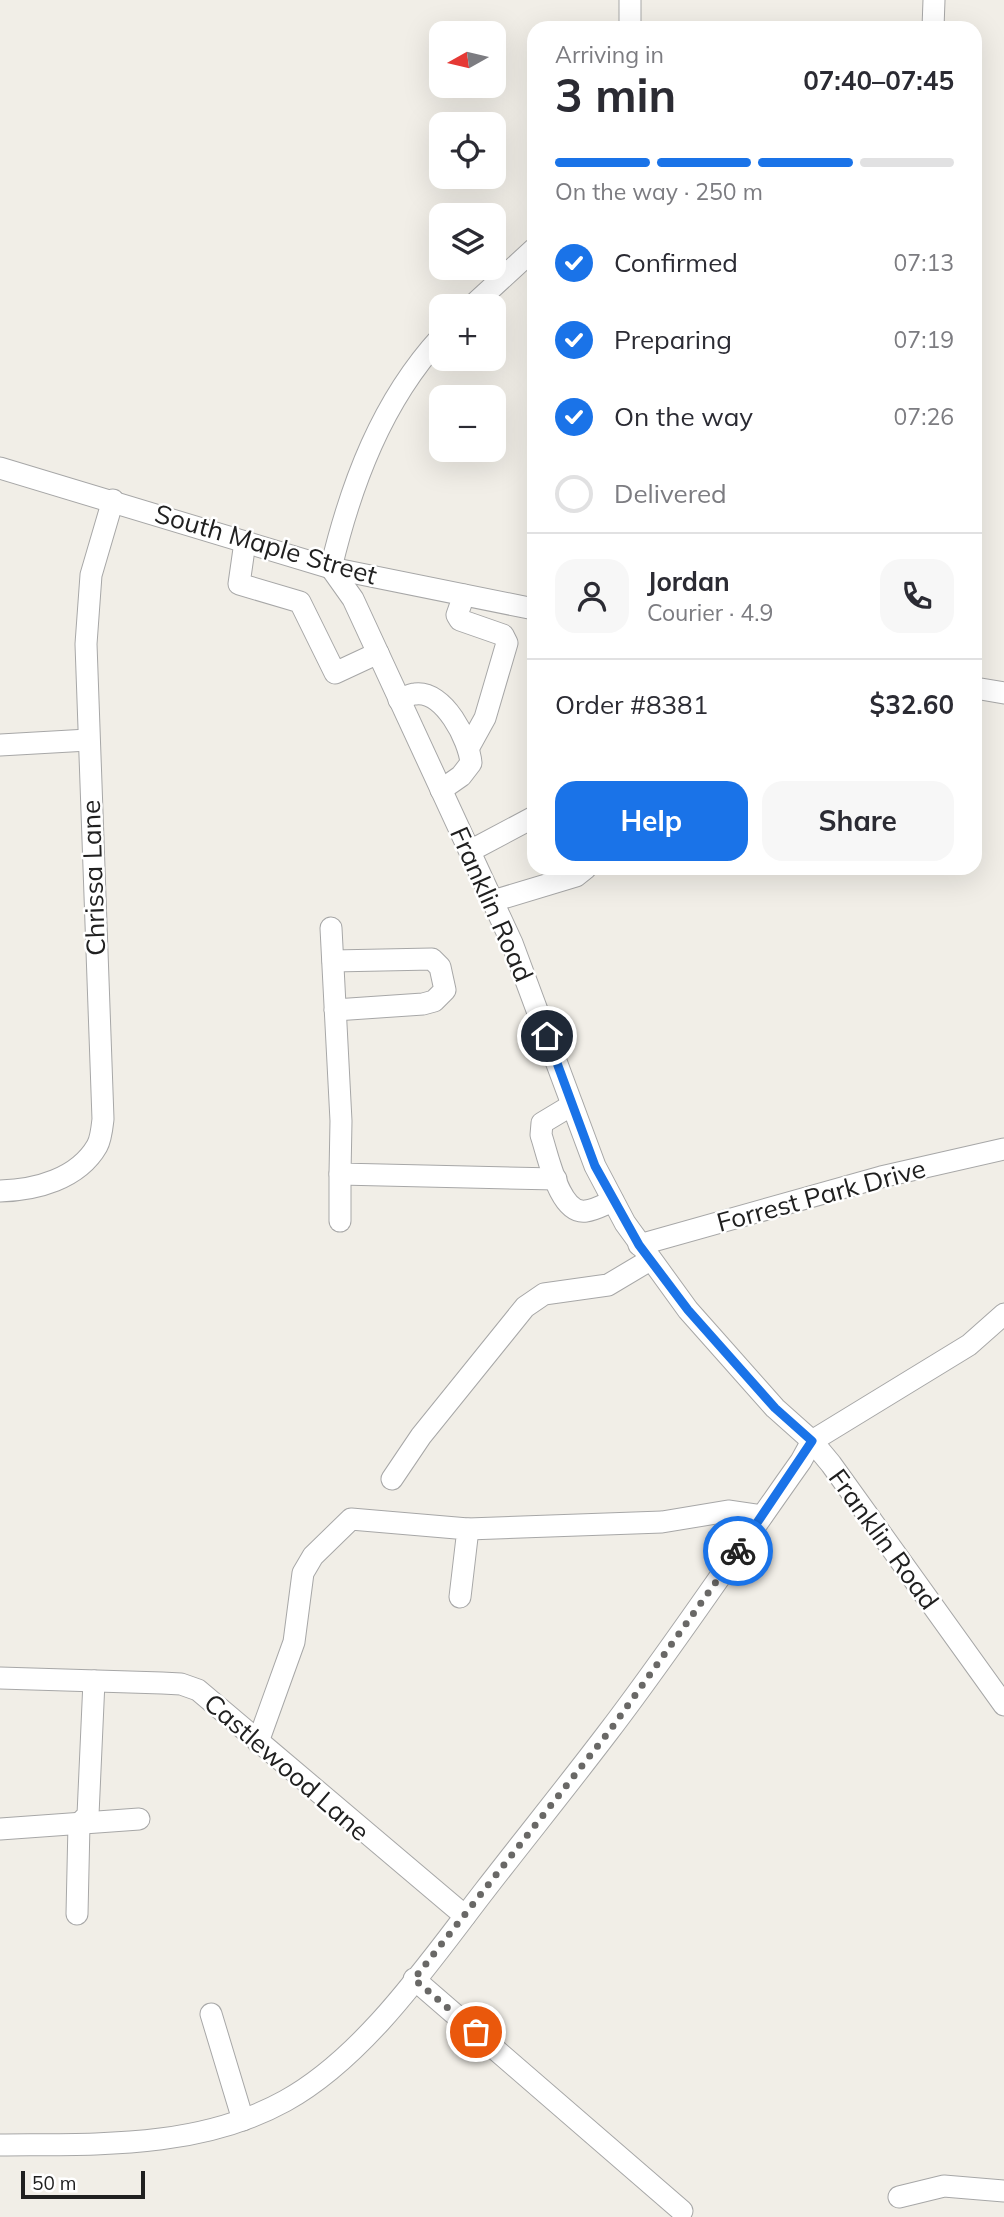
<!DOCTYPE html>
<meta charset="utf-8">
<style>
body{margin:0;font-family:Mulish,sans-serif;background:#f7f7f7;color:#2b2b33;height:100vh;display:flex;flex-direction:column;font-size:26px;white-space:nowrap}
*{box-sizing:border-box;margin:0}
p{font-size:23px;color:#7c7c81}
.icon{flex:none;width:38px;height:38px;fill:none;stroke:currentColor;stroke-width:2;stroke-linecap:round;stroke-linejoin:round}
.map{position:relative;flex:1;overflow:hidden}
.panel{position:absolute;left:527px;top:21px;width:455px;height:854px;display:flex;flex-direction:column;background:#fff;border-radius:21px;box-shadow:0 7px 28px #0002}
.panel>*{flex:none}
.needle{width:46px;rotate:262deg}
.tools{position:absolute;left:429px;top:21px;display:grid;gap:14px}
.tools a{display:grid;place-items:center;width:77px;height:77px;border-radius:14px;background:#fff;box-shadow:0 7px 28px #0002;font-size:35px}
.scale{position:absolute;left:21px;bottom:18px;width:124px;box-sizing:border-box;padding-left:7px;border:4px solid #202020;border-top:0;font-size:19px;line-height:24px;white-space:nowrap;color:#202020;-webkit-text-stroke:5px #fff;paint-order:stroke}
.pin{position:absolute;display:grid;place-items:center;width:60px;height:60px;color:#fff;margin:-30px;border:4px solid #fff;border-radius:50%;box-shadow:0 2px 7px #0007}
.courier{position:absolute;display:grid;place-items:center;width:70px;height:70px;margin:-35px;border:5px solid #1a73e8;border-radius:50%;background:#fff;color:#222;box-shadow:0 2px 9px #0007}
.overview em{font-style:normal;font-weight:700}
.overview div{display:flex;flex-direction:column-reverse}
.overview{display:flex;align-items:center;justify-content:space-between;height:119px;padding:0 28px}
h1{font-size:46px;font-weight:700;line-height:52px}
.bar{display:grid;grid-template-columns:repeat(4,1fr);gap:10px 7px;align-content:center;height:84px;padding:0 28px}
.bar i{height:9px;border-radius:5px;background:#e1e1e2}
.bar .current{background:#1a73e8}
.bar p{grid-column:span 4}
.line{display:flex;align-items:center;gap:18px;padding:0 28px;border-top:2px solid #e1e1e2}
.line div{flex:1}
.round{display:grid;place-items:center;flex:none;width:74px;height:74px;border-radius:21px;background:#f7f7f7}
ol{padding:0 28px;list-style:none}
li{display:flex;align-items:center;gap:21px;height:77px}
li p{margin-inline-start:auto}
li .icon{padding:7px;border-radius:50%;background:#1a73e8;color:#fff;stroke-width:4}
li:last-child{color:#7c7c81}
li i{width:38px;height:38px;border:4px solid #e1e1e2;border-radius:50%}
.action{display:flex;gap:14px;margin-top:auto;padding:14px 28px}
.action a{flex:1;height:80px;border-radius:21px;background:#1a73e8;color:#fff;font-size:28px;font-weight:700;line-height:80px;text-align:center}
.action a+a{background:#f7f7f7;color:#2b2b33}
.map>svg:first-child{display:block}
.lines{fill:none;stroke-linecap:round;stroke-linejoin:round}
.minor-casing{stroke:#a7a7a7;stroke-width:23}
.minor{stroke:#fff;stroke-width:21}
.done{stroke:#696866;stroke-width:7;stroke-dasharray:0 12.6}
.route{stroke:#1a73e8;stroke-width:9}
.labels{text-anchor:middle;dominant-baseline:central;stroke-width:5;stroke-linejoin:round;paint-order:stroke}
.street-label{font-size:26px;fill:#202020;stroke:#fff}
</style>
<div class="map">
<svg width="1004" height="2217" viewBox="0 0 1004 2217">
<rect width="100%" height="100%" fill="#f1eee7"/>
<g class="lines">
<defs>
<g id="minor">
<path d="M630,0V28"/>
<path d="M933,28L934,0"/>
<path d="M472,306L534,249"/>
<path d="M441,337C382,401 351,484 331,568L353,599L512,943L595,1166L625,1223L688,1310L775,1408L812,1441L831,1464L1004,1705"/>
<path d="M0,468L331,568L534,609"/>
<path d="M245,542L239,584L300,602L335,673L378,653"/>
<path d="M464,595L457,615L460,620L503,635L507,643L485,718L469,747"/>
<path d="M975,688L1004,693"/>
<path d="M399,700C404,698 410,694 415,694C444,690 469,740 471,763L461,776L441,790"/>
<path d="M0,745L88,740"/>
<path d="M470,851L534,817"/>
<path d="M493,901L576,876L586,868"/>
<path d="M331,928L341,1121L340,1174L556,1179"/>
<path d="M333,961L432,959L440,967L445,990L434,1001L423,1004L335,1010"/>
<path d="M572,1105L542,1123L541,1135C548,1155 559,1215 586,1211C595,1210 605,1204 613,1201"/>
<path d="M340,1174V1221"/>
<path d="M0,1191C36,1190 78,1179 97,1146C101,1139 102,1128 103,1119L86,644L91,575L113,500"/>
<path d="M639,1245L881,1177L1004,1149"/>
<path d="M392,1479L421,1436L525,1307L544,1294L608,1285L650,1260"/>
<path d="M468,1529L662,1522L728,1511L762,1516"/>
<path d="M0,1678L162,1683L181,1684L198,1690L465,1916"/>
<path d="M258,1742L294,1642L303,1573L313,1556L351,1519L468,1529L460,1597"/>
<path d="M0,1829L139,1819"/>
<path d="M77,1914L79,1824L88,1815L94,1681"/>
<path d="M414,1979L682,2211"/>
<path d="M211,2014L243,2120"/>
<path d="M0,2145C97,2144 198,2149 285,2101C365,2057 430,1961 485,1890C526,1837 568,1785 609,1731C676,1643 737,1551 801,1461L812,1441L969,1345L1004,1314"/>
<path d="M899,2197L944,2186L1004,2191"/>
</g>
</defs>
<!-- minor casing -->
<use href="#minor" class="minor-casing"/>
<!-- minor -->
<use href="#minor" class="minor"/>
</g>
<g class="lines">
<!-- done -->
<path class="done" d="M476,2032L414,1979L611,1729L738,1551"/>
<!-- route -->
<path class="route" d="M547,1036L595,1166L639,1245L688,1310L775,1408L812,1441L738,1551"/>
</g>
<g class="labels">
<!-- street labels -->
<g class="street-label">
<text transform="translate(266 544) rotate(16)">South Maple Street</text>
<text transform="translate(93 878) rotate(-92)">Chrissa Lane</text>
<text transform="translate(492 904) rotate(66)">Franklin Road</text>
<text transform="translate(821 1195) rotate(-15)">Forrest Park Drive</text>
<text transform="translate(884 1539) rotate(54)">Franklin Road</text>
<text transform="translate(287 1767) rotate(41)">Castlewood Lane</text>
</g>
</g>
</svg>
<div class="tools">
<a><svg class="needle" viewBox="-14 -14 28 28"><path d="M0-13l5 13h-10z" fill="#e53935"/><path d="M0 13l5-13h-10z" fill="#7c7c81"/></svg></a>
<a><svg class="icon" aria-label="locate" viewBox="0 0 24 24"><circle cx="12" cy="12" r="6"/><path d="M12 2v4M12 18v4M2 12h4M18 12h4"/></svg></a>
<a><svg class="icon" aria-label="layers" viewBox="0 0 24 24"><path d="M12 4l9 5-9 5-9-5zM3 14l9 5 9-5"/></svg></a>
<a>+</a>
<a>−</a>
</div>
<div class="scale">50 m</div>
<div class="pin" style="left:476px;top:2032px;background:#ea580c"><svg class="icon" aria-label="bag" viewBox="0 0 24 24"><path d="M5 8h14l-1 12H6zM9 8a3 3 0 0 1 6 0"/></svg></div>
<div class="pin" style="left:547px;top:1036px;background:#1f2937"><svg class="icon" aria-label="home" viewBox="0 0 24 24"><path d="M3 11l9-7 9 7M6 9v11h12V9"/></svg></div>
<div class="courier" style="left:738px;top:1551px"><svg class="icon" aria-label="bike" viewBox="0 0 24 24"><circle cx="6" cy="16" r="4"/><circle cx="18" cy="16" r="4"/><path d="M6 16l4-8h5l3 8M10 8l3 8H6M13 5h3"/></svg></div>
<section class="panel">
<div class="overview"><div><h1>3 min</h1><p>Arriving in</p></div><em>07:40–07:45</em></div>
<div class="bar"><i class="current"></i><i class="current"></i><i class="current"></i><i></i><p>On the way · 250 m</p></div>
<ol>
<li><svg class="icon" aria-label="check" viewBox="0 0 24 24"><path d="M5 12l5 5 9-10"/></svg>Confirmed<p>07:13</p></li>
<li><svg class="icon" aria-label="check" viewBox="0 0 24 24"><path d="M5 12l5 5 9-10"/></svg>Preparing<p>07:19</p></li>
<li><svg class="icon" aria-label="check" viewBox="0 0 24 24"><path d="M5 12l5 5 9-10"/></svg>On the way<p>07:26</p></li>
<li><i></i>Delivered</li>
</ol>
<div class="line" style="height:126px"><a class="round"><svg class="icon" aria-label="person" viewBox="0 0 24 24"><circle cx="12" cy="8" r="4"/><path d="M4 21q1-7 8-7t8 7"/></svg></a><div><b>Jordan</b><p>Courier · 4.9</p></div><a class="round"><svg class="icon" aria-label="phone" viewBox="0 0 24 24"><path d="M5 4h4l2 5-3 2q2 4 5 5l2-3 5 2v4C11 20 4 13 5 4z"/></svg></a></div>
<div class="line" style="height:91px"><div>Order #8381</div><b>$32.60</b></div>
<div class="action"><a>Help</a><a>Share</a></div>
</section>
</div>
